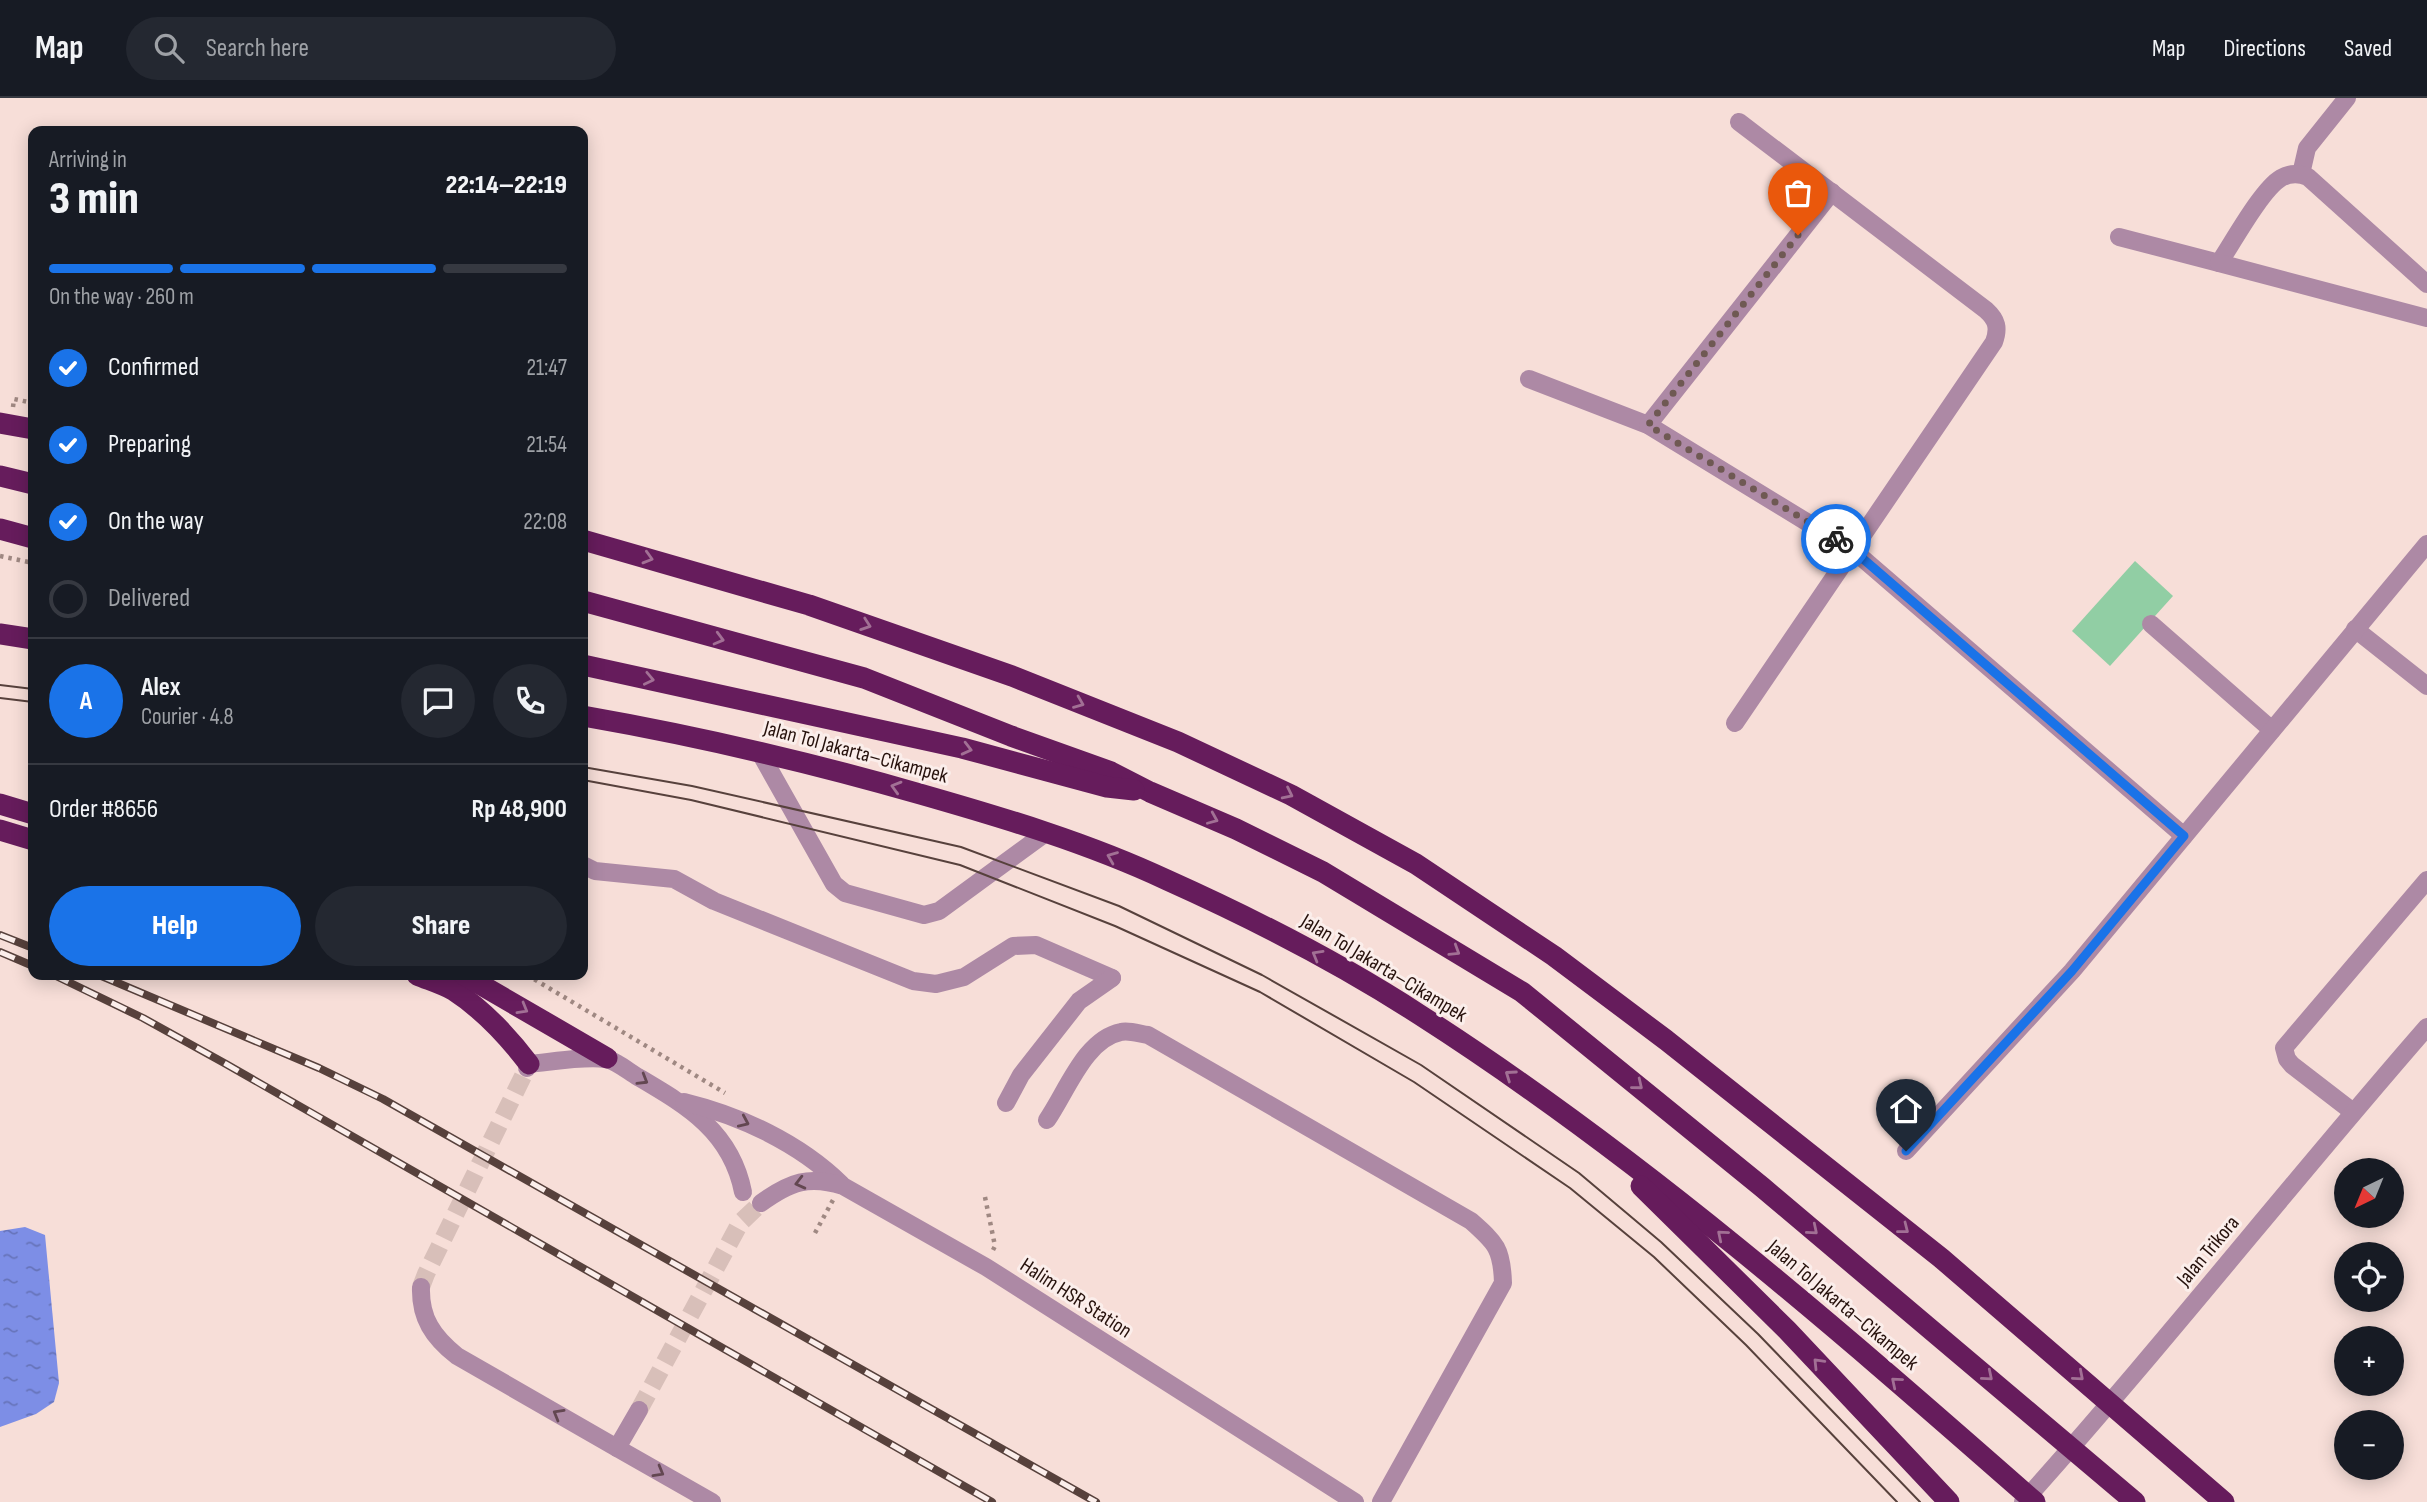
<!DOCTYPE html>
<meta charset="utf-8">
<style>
body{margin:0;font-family:"Sofia Sans Condensed",sans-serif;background:#242831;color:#f1f3f6;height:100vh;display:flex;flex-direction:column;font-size:26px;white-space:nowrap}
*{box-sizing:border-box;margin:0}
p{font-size:23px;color:#9ea1a6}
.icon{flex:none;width:38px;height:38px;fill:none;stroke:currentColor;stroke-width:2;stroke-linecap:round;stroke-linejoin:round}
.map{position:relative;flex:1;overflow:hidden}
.side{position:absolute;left:28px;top:28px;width:560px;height:854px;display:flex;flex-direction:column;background:#171b24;border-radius:14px;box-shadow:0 4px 18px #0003}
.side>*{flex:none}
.needle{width:46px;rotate:223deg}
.tools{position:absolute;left:2334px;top:1060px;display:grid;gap:14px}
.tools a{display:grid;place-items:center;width:70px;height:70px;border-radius:50%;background:#171b24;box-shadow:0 4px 18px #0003;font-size:35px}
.pin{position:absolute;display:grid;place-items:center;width:60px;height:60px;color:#fff;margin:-72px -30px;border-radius:50% 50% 50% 0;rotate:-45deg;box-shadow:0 0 7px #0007}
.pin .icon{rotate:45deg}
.courier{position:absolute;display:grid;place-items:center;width:70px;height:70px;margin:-35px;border:5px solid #1a73e8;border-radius:50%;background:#fff;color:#222;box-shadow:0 2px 9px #0007}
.headline em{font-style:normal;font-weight:800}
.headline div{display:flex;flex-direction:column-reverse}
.headline{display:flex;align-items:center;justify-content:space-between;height:119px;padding:0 21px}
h1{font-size:46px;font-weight:800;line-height:52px}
.bar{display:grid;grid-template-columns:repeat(4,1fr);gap:10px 7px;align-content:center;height:84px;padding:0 21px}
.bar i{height:9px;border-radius:5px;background:#363941}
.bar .on{background:#1a73e8}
.bar p{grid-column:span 4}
.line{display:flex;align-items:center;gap:18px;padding:0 21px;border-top:2px solid #363941}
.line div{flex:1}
.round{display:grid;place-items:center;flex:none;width:74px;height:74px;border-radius:37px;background:#242831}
ol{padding:0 21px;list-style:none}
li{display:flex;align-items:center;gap:21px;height:77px}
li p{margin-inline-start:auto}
li .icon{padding:7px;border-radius:50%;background:#1a73e8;color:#fff;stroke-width:4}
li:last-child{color:#9ea1a6}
li i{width:38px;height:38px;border:4px solid #363941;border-radius:50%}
.primary-button{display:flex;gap:14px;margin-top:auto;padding:14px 21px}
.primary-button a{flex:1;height:80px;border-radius:42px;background:#1a73e8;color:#fff;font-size:28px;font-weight:800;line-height:80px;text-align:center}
.primary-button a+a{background:#242831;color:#f1f3f6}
header{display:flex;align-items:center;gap:42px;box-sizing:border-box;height:98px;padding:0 35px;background:#171b24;border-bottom:2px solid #363941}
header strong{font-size:33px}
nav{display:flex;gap:38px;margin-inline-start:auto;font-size:24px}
.search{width:490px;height:63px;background:#242831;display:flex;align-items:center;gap:18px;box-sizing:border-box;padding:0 24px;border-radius:38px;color:#9ea1a6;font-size:26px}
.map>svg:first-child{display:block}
.park{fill:#91cea4}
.water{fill:url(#water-ripples)}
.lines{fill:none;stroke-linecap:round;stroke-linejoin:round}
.minor-tunnel{stroke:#d8bfb9;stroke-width:18;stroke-dasharray:18 9;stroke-linecap:butt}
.path{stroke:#9f8882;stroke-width:4.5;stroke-dasharray:3.5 5;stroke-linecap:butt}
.minor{stroke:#ad89a5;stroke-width:18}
.highway{stroke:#661c5c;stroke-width:21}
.tram{stroke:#57413c;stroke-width:2}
.rail-casing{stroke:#57413c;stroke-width:8}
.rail{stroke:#fbeeeb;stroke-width:5;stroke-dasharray:16;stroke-linecap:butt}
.oneway{stroke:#a27095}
.oneway2{stroke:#634751}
.done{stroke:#6f5953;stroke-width:7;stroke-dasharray:0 12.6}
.route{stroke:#1a73e8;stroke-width:9}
.labels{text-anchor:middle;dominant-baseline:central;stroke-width:6;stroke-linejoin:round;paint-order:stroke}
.street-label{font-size:21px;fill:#26110c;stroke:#fbeeeb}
</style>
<header>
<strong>Map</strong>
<div class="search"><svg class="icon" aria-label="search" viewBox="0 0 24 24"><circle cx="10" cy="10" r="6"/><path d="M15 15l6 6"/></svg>Search here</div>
<nav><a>Map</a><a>Directions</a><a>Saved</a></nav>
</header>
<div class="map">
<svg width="2427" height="1404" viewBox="0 0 2427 1404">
<defs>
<pattern id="water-ripples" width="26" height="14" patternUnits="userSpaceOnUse" patternTransform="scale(1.75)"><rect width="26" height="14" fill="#7d8ee6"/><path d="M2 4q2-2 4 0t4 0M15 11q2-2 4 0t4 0" fill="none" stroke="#6673b9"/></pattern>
</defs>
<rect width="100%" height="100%" fill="#f7ded8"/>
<!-- park -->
<path class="park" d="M2135,463L2173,498L2110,568L2072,533Z"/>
<!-- water -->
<path class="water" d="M25,1129L45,1137L59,1285L54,1304L36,1316L0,1329V1133Z"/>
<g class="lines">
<!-- minor-tunnel -->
<g class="minor-tunnel">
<path d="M421,1189L426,1176L527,970"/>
<path d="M639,1312L740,1125L761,1105"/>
</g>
<!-- path -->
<g class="path">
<path d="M13,309L14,301L33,305"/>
<path d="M0,458L33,465"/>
<path d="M527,877L725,995"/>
<path d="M985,1099L995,1148L993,1152"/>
<path d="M815,1135L833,1102"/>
</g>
<!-- minor -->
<g class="minor">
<path d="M2301,76L2307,50L2347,0"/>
<path d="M2119,139L2219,165C2233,144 2262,91 2281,80C2290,75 2299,75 2308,79L2427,186"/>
<path d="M2219,165L2427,220"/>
<path d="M1529,281L1648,327L1854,453L2184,738"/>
<path d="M1648,327L1832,94"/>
<path d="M2151,526L2272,632"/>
<path d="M2355,531L2427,588"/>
<path d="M1735,625L1994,244C1999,230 1997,222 1986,212L1739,24"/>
<path d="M759,653L834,786L845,795L924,817L939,813L1047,734"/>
<path d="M583,767L595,773L674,781L714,803L913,883L936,886L964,879L1013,848L1036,847L1112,880"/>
<path d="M527,970L529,966C551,964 584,958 605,961C615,962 628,973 638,979C687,1008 731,1033 743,1094"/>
<path d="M684,1004C741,1018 799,1045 841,1086"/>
<path d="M1006,1005L1021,977L1079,903L1112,880"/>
<path d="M2353,1014L2292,967L2287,961L2284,950L2427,782"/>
<path d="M1047,1022C1067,993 1085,941 1121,934C1129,932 1140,936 1148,937L1471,1123C1496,1145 1502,1151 1503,1185L1381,1404"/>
<path d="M1906,1053L2072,873L2427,446"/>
<path d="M761,1105C790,1084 809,1077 843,1088L986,1169L1355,1404"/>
<path d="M421,1189C420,1220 433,1239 457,1258L617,1350"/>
<path d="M639,1312L617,1350L712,1404"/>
<path d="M2023,1404C2162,1249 2290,1086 2427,929"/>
</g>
<!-- highway -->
<g class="highway">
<path d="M0,325L33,331"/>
<path d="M0,378L33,386"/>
<path d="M0,431L33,440"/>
<path d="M583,442L809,507L1012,578L1178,644L1291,697L1416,766L1554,858L1666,942L1941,1160L2224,1404"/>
<path d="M583,503L864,580L1011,638L1111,674L1150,694L1236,731L1323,774L1522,894L1762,1089L2135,1404"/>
<path d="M0,536L33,541"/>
<path d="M583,567L962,650L1107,689L1134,692"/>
<path d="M583,618C697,638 809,664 920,696C1004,720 1088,745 1167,782C1254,821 1340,865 1420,917C1640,1058 1839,1232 2035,1404"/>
<path d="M0,706L33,716"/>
<path d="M0,732L33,742"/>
<path d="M417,877C429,882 442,886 453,892C484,912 507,937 529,966"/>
<path d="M464,877L607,960"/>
<path d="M1641,1088L1787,1232L1949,1404"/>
</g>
<!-- tram -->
<g class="tram">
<path d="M0,587L33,591"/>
<path d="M0,600L33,604"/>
<path d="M583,669L692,688L961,749L1119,808L1262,877L1421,967L1579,1075L1661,1144L1758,1236L1920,1404"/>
<path d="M583,682L691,702L960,767L1115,828L1260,894L1414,984L1570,1090L1654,1159L1746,1247L1897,1404"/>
</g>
<defs>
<g id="rail">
<path d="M0,837L33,850"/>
<path d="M0,854L33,868"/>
<path d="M54,877L143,920L226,966L992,1404"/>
<path d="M99,877L319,970L383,1001L1096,1404"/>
</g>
</defs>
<!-- rail casing -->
<use href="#rail" class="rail-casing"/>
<!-- rail -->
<use href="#rail" class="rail"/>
</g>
<!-- one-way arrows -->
<defs><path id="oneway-chevron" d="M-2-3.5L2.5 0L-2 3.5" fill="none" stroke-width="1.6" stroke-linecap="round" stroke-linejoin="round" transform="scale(1.75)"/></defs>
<g class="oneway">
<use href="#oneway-chevron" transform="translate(648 460) rotate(16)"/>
<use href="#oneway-chevron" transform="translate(866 527) rotate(19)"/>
<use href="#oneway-chevron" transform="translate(719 541) rotate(15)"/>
<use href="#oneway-chevron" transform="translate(649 581) rotate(12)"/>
<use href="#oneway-chevron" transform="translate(1079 605) rotate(22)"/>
<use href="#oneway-chevron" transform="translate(967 651) rotate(14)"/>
<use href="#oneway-chevron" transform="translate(896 689) rotate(-164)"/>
<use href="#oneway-chevron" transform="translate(1288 696) rotate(26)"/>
<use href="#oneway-chevron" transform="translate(1213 721) rotate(23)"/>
<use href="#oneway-chevron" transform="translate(1112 759) rotate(-158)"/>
<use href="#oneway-chevron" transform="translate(1455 853) rotate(32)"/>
<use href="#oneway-chevron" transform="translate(1317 857) rotate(-150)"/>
<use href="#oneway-chevron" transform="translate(523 911) rotate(30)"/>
<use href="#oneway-chevron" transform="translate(1510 977) rotate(-145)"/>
<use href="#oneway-chevron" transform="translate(1638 987) rotate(39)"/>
<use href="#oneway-chevron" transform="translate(1904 1131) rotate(38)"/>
<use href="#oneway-chevron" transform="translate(1813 1132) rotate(40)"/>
<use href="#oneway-chevron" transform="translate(1722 1137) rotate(-140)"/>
<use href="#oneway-chevron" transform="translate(1818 1265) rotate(-134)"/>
<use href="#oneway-chevron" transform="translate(1988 1278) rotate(40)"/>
<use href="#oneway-chevron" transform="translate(2079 1278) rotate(41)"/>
<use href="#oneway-chevron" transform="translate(1896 1284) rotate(-140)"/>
</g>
<g class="oneway2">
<use href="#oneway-chevron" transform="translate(643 982) rotate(31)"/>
<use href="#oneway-chevron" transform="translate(744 1024) rotate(24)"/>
<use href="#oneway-chevron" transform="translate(800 1085) rotate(166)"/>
<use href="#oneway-chevron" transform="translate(558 1316) rotate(-150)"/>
<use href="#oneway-chevron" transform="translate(659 1374) rotate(30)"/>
</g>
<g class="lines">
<!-- done -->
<path class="done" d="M1798,137L1648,327L1836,441"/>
<!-- route -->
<path class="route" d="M1836,441L1854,453L2184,738L2072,873L1906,1053"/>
</g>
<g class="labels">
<!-- street labels -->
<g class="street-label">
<text transform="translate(856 654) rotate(15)">Jalan Tol Jakarta–Cikampek</text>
<text transform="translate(1384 870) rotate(31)">Jalan Tol Jakarta–Cikampek</text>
<text transform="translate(2208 1153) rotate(-50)">Jalan Trikora</text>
<text transform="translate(1076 1200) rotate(33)">Halim HSR Station</text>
<text transform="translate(1843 1207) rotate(40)">Jalan Tol Jakarta–Cikampek</text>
</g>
</g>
</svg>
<div class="tools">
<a><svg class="needle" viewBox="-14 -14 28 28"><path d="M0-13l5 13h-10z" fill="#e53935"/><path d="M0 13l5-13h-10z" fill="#9ea1a6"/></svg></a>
<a><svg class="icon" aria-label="locate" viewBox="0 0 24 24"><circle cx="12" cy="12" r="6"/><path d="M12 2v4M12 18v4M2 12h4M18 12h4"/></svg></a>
<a>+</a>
<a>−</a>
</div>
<div class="pin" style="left:1798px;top:137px;background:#ea580c"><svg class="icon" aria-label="bag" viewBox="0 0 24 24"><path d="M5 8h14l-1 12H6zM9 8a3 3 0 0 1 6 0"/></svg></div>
<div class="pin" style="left:1906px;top:1053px;background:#1f2937"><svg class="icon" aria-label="home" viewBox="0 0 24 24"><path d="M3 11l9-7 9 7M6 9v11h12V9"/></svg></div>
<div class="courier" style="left:1836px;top:441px"><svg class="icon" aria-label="bike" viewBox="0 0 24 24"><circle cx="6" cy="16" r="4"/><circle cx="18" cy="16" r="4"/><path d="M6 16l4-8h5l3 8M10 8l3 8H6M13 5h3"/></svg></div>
<section class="side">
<div class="headline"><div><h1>3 min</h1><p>Arriving in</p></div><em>22:14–22:19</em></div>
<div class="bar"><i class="on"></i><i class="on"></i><i class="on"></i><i></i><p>On the way · 260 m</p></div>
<ol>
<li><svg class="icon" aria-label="check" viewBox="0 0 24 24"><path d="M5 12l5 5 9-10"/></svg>Confirmed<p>21:47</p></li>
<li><svg class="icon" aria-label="check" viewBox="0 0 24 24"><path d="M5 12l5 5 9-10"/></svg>Preparing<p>21:54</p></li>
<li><svg class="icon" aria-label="check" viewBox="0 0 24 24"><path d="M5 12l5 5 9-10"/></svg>On the way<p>22:08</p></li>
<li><i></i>Delivered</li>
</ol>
<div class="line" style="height:126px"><b class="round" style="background:#1a73e8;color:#fff">A</b><div><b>Alex</b><p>Courier · 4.8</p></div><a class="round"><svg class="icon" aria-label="chat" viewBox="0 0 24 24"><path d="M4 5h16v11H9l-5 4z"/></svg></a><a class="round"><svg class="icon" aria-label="phone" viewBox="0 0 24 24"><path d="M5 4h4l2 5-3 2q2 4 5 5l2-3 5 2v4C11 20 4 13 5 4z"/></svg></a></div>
<div class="line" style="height:91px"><div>Order #8656</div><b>Rp 48,900</b></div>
<div class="primary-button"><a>Help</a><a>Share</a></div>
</section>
</div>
